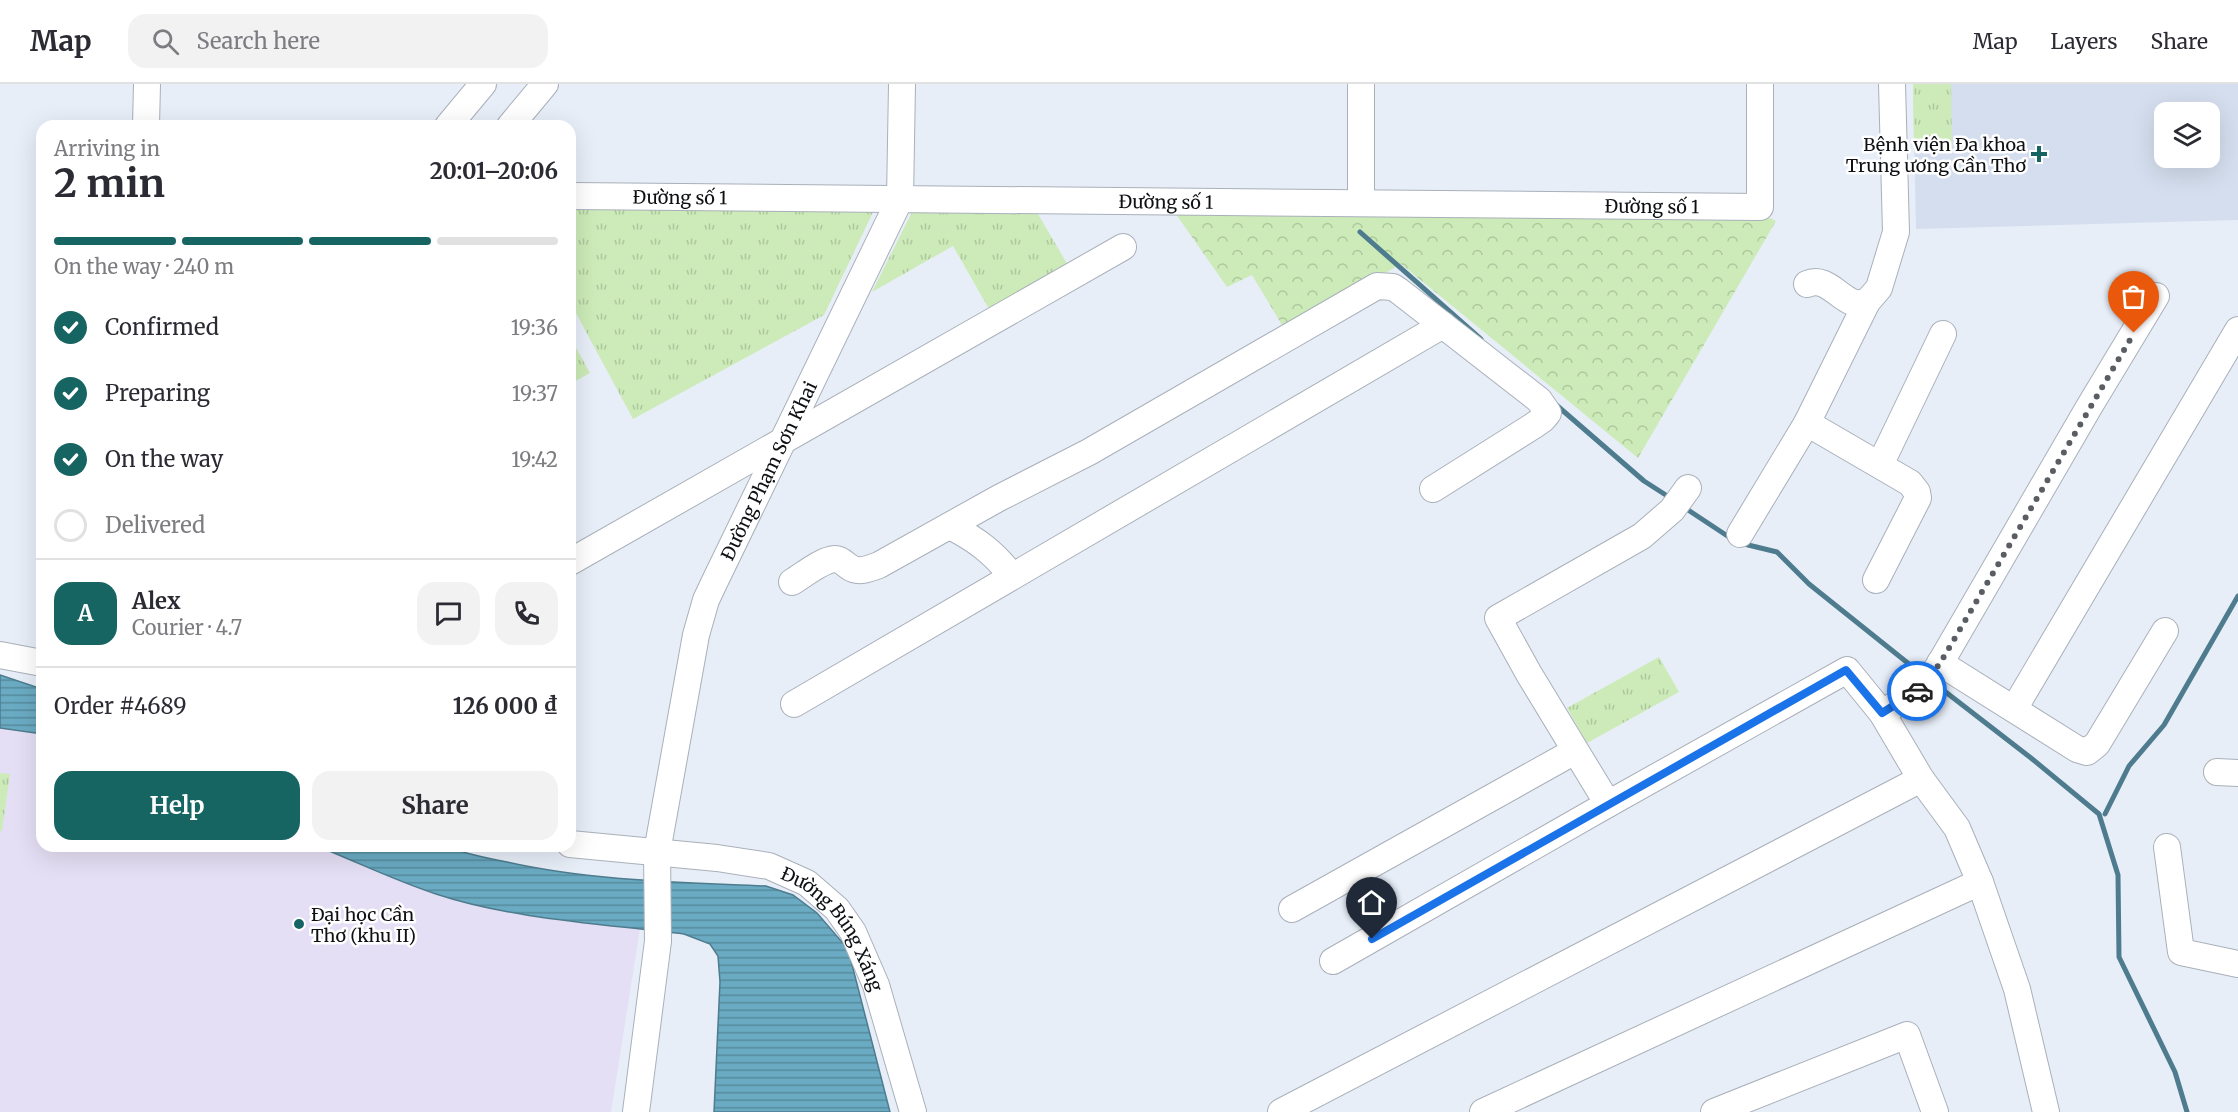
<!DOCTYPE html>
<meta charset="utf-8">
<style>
body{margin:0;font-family:Merriweather,serif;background:#f2f2f3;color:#2b2b33;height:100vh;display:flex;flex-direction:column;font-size:22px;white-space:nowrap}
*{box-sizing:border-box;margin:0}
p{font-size:20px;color:#7c7c81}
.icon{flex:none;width:33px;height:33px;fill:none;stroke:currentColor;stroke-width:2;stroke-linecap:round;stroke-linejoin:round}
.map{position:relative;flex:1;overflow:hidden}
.panel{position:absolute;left:36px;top:36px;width:540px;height:732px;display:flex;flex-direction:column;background:#fff;border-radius:18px;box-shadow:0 6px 24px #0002}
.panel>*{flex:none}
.fabs{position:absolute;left:2154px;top:18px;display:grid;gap:12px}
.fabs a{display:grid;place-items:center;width:66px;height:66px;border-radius:12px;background:#fff;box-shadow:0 6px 24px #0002;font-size:30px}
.pin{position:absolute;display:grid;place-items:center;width:51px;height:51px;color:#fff;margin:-62px -26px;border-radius:50% 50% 50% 0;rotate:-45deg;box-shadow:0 0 6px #0007}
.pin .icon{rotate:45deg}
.courier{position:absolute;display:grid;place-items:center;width:60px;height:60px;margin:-30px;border:4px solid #1a73e8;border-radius:50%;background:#fff;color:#222;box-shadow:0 2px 8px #0007}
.head em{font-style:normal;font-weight:700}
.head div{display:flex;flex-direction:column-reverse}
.head{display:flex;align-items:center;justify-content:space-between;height:102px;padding:0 18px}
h1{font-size:39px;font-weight:700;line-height:45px}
.bar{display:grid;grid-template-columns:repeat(4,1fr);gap:9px 6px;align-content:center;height:72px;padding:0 18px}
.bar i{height:8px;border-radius:4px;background:#e1e1e2}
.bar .on{background:#176563}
.bar p{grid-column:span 4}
.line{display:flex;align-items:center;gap:15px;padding:0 18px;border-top:2px solid #e1e1e2}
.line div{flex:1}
.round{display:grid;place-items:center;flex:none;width:63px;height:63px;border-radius:18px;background:#f2f2f3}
ol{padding:0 18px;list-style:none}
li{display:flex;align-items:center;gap:18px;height:66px}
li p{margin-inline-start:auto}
li .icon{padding:6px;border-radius:50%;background:#176563;color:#fff;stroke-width:4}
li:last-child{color:#7c7c81}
li i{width:33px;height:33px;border:3px solid #e1e1e2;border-radius:50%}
.cta{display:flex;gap:12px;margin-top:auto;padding:12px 18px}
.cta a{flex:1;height:69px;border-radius:18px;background:#176563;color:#fff;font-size:24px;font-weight:700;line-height:69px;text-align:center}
.cta a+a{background:#f2f2f3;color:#2b2b33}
header{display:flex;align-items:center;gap:36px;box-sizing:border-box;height:84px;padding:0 30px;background:#fff;border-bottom:2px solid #e1e1e2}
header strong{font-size:28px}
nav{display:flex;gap:33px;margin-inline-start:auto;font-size:21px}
.search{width:420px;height:54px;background:#f2f2f3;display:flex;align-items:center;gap:15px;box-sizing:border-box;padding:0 21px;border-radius:18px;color:#7c7c81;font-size:22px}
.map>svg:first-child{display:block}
.built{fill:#d4deee;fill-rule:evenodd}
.education{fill:#e5dff5}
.grass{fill:url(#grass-tufts)}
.forest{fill:url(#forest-crowns)}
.water{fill:url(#water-rules);stroke:#4e7c8e;stroke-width:1.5}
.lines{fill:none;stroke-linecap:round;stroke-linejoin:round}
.stream{stroke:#4e7c8e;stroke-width:5}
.minor-casing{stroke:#a9b0ba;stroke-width:28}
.minor{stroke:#fff;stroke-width:26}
.done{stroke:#5a5e63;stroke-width:6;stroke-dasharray:0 10.8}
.route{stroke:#1a73e8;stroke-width:8}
.poi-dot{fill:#176563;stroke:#fff;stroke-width:2}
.labels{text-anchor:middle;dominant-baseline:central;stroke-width:5;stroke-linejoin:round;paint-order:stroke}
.poi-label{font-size:18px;fill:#0e1013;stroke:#fff;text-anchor:end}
.street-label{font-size:18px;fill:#0e1013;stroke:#fff}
</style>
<header>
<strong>Map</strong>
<div class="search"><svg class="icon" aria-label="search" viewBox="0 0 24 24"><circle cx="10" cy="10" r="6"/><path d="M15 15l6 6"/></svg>Search here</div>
<nav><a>Map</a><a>Layers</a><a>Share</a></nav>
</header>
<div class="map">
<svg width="2238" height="1028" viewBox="0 0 2238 1028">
<defs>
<pattern id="grass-tufts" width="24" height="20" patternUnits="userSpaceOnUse" patternTransform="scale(1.5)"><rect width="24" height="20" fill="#ccebb8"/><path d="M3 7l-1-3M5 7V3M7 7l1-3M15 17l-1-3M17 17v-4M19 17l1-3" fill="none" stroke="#aec89d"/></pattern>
<pattern id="forest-crowns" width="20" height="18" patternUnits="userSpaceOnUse" patternTransform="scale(1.5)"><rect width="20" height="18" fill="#ccebb8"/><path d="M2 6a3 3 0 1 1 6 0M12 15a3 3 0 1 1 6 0" fill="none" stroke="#aec89d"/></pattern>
<pattern id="water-rules" width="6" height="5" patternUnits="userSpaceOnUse" patternTransform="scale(1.5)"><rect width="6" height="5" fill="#6aabc3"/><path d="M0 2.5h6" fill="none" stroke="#568a9d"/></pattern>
</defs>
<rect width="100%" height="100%" fill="#e7eef8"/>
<!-- built -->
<path class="built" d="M1913,0H2238V136L1916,145ZM2164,28H2210V74H2164Z"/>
<!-- education -->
<path class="education" d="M0,644L42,650V762H317L436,810L483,822L558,835L640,845L611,1028H0Z"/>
<!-- grass -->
<g class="grass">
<path d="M1913,0H1951L1952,67H1914Z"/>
<path d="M570,122L875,124L824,231L633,335L570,218Z"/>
<path d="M914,124L1035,125L1072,188L993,232L953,162L872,208Z"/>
<path d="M570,253L590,289L570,300Z"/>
<path d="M1659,573L1679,608L1587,659L1567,624Z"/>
<path d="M0,689L10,690L2,747H0Z"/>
</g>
<!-- forest -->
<path class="forest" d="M1173,126L1764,131L1776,137L1638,374L1401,180L1285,246L1252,191L1227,203Z"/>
<!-- water -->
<g class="water">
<path d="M0,591L42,605V650L0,644Z"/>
<path d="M317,762H445C465,770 486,774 507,778C592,797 680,798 766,802L793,811L817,829L848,865L890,1028H714L720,898L718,872L710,860L684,850C605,840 511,835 436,810C396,797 357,778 317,762Z"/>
</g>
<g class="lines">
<!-- stream -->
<g class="stream">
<path d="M1360,148L1481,255"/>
<path d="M1554,319L1644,397L1672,415"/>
<path d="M1682,422L1732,455"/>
<path d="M1740,459L1777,468L1809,500L1924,592"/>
<path d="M1934,599L2031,674L2099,730L2118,791L2119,873L2175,988L2187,1028"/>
<path d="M2105,730L2129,682L2164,641L2238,512"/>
</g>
<defs>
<g id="minor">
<path d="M146,42L147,0"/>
<path d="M448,42L483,0"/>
<path d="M510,42L545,0"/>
<path id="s1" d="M570,112L1760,123V0"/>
<path d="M1361,119V0"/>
<path d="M1807,200C1825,192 1836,211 1852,218C1856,220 1861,219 1867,218L1879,204L1896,148L1892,0"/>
<path d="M1807,339L1910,399L1917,408L1918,414L1876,496"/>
<path d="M1880,381L1943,250"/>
<path d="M950,442C977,456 993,468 1012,492"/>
<path d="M1740,450L1807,339L1867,218"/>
<path d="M570,478L1123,163"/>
<path d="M792,498C804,491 821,476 835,475C842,475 845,481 851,484C859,489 871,484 879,481L999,414L1089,368L1377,202L1393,203L1399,207L1539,316L1548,329L1543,335L1533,342L1433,405"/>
<path d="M0,571L42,579"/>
<path d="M1940,579L2077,665L2087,668L2097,660L2165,547"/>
<path d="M794,620L1443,241"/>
<path d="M2014,625L2238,246"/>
<path d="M1882,629L1921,605L1938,583L2089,323L2156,212"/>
<path d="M2217,688L2238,689"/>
<path d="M1608,720L1529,590L1498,534L1642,452L1672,426L1688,404"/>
<path id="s2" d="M570,760L717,774L769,782L807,799L837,825L853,848L876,901L913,1028"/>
<path d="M2167,763L2181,868L2238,880"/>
<path d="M1292,825L1575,667"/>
<path d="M1333,877L1608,720L1847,586L1882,629L1921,695L1957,744L1980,798L2017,905L2046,1028"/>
<path id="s3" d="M636,1028L658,857L657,768L696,551L706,516L714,499L900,115L902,0"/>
<path d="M1281,1028L1921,695"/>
<path d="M1483,1028L1980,798"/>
<path d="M1714,1028L1907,951L1935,1028"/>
</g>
</defs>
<!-- minor casing -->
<use href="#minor" class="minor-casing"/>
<!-- minor -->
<use href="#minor" class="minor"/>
</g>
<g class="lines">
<!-- done -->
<path class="done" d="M1917,607L1927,598L1942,576L2134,249"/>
<!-- route -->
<path class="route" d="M1372,855L1846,586L1882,629L1917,607"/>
</g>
<!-- markers -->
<g class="poi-dot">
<path d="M2036 61h6v6h6v6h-6v6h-6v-6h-6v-6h6z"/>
<circle cx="299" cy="840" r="6"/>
</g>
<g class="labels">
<!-- poi labels -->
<g class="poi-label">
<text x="2026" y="60">Bệnh viện Đa khoa<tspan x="2026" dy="21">Trung ương Cần Thơ</tspan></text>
<text x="311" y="830" text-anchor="start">Đại học Cần<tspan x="311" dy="21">Thơ (khu II)</tspan></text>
</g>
<!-- street labels -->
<g class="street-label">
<text stroke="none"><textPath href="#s1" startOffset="110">Đường số 1</textPath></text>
<text stroke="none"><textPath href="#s1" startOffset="596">Đường số 1</textPath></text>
<text stroke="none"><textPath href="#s1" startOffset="1082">Đường số 1</textPath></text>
<text stroke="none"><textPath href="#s3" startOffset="662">Đường Phạm Sơn Khai</textPath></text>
<text stroke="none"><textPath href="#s2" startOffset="294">Đường Búng Xáng</textPath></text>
</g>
</g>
</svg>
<div class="fabs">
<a><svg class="icon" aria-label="layers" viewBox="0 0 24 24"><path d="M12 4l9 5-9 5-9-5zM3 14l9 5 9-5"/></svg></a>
</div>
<div class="pin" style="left:2134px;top:249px;background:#ea580c"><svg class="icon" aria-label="bag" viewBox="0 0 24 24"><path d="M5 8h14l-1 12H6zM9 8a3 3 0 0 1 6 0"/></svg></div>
<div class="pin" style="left:1372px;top:855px;background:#1f2937"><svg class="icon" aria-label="home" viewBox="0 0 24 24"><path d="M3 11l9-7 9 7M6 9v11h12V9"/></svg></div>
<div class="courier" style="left:1917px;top:607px"><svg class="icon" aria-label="car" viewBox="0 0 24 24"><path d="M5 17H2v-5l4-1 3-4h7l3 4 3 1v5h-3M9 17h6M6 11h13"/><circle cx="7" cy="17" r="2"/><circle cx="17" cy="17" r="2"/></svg></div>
<section class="panel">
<div class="head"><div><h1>2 min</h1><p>Arriving in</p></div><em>20:01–20:06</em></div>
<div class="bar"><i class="on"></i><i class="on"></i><i class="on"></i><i></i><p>On the way · 240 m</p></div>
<ol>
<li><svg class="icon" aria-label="check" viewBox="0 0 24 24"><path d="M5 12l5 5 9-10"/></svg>Confirmed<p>19:36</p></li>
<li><svg class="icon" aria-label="check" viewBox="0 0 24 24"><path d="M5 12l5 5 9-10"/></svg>Preparing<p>19:37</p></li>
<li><svg class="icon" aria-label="check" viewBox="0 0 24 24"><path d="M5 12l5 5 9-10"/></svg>On the way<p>19:42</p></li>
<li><i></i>Delivered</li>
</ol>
<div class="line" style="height:108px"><b class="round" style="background:#176563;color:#fff">A</b><div><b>Alex</b><p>Courier · 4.7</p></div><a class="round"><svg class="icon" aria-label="chat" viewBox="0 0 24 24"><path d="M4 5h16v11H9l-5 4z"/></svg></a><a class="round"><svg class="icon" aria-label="phone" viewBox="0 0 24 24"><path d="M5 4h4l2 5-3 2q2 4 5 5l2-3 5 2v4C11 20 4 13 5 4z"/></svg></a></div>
<div class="line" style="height:78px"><div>Order #4689</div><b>126 000 ₫</b></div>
<div class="cta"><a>Help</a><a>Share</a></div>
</section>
</div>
